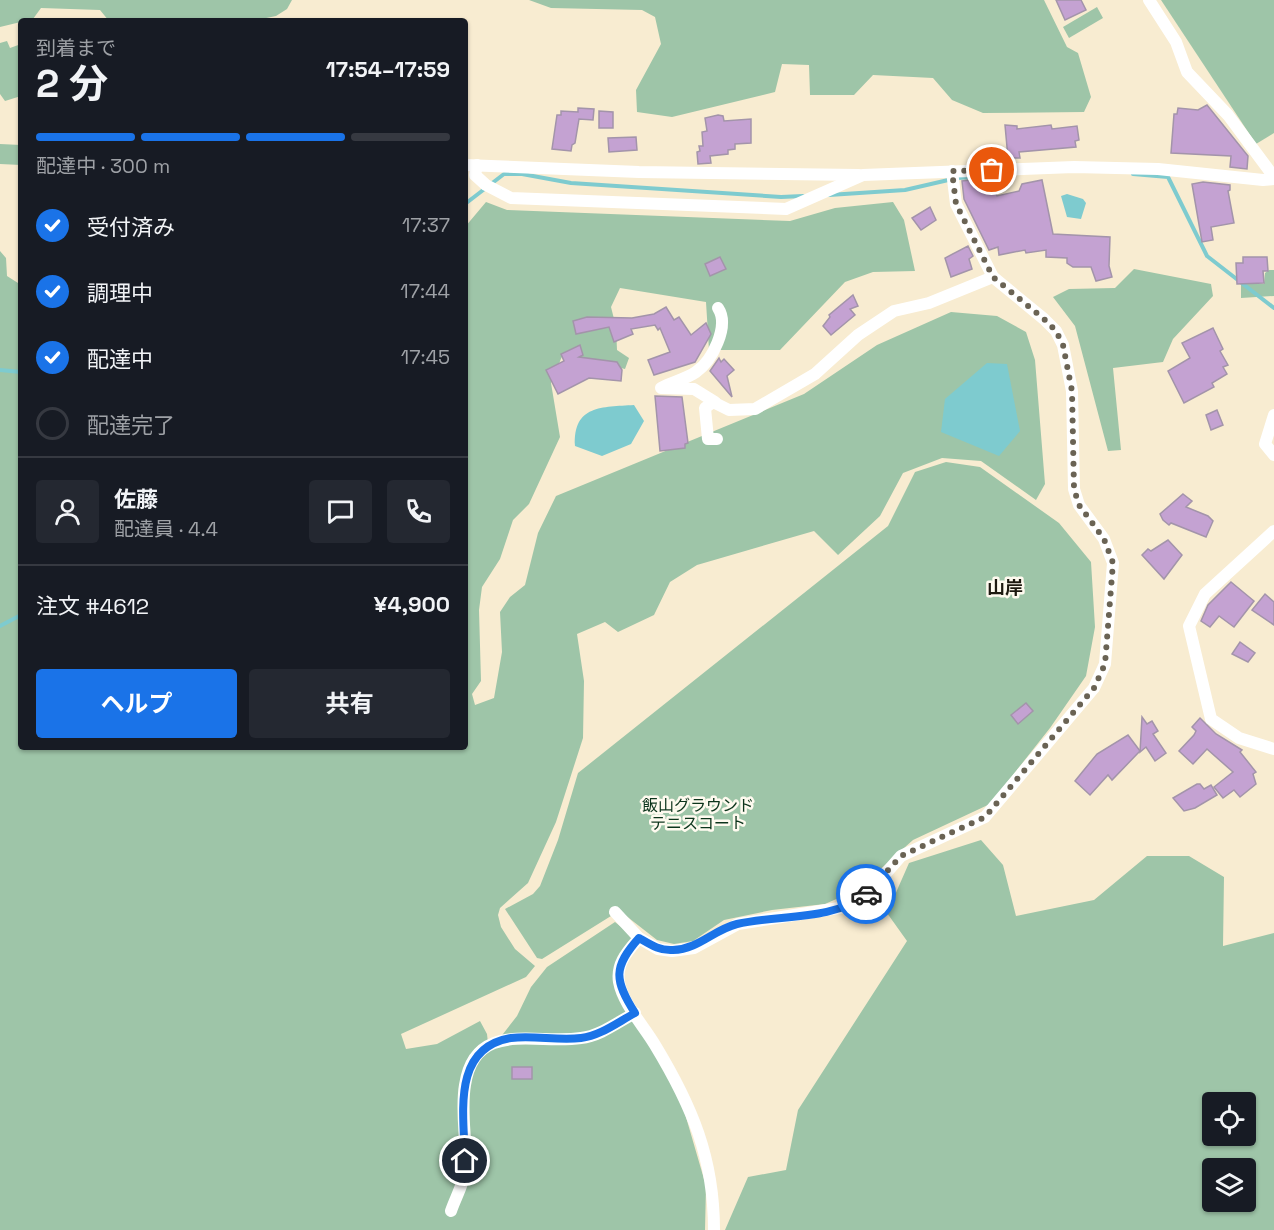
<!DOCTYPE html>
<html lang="ja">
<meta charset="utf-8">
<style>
body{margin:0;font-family:"Space Grotesk","Noto Sans JP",sans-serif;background:#242831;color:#f1f3f6;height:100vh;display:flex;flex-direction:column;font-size:22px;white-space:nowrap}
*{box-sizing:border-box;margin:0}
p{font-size:20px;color:#9ea1a6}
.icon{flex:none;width:33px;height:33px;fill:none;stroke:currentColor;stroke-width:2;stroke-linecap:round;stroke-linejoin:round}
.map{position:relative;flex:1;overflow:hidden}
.side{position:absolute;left:18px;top:18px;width:450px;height:732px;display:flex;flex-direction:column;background:#171b24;border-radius:6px;box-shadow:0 2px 4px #0004}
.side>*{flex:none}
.fabs{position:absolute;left:1202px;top:1092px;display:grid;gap:12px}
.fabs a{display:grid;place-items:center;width:54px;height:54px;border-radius:6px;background:#171b24;box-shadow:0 2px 4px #0004;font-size:30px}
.pin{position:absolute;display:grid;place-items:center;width:51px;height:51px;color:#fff;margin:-26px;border:3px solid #fff;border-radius:50%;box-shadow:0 2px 6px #0007}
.courier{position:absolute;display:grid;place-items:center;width:60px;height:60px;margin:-30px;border:4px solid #1a73e8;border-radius:50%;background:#fff;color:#222;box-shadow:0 2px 8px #0007}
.headline em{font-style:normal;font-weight:700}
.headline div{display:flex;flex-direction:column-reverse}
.headline{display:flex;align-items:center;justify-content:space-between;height:102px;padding:0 18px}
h1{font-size:39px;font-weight:700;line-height:45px}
.bar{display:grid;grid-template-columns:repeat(4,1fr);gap:9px 6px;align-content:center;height:72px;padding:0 18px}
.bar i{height:8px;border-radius:4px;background:#363941}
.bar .active{background:#1a73e8}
.bar p{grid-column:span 4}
.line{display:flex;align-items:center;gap:15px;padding:0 18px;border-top:2px solid #363941}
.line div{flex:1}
.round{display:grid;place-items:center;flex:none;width:63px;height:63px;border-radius:6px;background:#242831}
ol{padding:0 18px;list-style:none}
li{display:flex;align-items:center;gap:18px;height:66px}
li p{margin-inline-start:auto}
li .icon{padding:6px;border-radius:50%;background:#1a73e8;color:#fff;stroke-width:4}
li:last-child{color:#9ea1a6}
li i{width:33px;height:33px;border:3px solid #363941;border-radius:50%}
.action{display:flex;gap:12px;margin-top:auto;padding:12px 18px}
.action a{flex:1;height:69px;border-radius:6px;background:#1a73e8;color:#fff;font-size:24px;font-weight:700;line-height:69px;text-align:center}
.action a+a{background:#242831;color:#f1f3f6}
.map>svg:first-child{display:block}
.green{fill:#9ec5a8;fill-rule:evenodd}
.water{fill:#7ecbcf}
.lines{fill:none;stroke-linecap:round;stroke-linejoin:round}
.stream{stroke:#7ecbcf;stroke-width:4}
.building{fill:#c4a2d2;stroke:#a394aa;stroke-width:1.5}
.street{stroke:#fff;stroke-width:12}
.done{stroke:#6a6354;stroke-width:6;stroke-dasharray:0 10.8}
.route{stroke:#1a73e8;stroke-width:8}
.labels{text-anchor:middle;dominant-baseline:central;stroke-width:5;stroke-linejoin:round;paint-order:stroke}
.park-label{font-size:16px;fill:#0b341b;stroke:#fefaef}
.neighbourhood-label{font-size:18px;font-weight:bold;fill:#1d1910;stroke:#fefaef}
</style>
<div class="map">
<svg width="1274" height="1230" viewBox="0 0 1274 1230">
<rect width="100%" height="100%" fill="#f8ecd1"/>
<!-- green -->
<g class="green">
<path d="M0,0H292L287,9L276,16L252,21H109L100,10L41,8L33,19L0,27Z"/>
<path d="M529,0H1044L1067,47L1078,53L1091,97L1084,112L983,113L952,100L933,78L873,75L854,95H810L809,65L782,64L775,92L672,117L637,112L636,90L661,44L655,17L642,10L551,8Z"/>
<path d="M1161,0H1274V133L1256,144Z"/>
<path d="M1097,7L1103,18L1069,38L1063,27Z"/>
<path d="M7,41L10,48L21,44V96L5,101L0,94V43Z"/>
<path d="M0,144L21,145V165L0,164Z"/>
<path d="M486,202L507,210L790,221L835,208L893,202L904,220L915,271L873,272L845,282L780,350H709L706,302L620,288L611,307L616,327L617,350L629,358L625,369L563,354L551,383L560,437L529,504L513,520L500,559L482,587L479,610L481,681L472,694L475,705L494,698L502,652L500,612L510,597L525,585L538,533L556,496L804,394L877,345L951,312L997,316L1026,332L1035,360L1045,484L1036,500L981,461L942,458L903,473L880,516L838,555L814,531L697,565L670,582L654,615L618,632L605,622L577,634L584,681L583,738L556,822L528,883L500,908L498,915L501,927L515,949L535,966L526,977L401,1034L406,1049L437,1044L480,1021L487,1034L489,1052L517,1016L531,987L547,967L615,922L630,934L632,939L615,982L681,1100L706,1186L705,1230H0V251L6,258L7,276L18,283L21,282V747H465V227Z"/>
<path d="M1134,269L1211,284L1213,296L1173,339L1163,362L1113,368L1121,450L1108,451L1075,326L1053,297L1069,289L1115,288Z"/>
<path d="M1269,270H1274V296L1241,298V284H1264L1265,273Z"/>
<path d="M946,462L980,467L1059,523L1091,562L1095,627L1086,676L1050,728L990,804L913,840L857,890L825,904L772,910L724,920L693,941L674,944L657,940L616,908L609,913L611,916L542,959L537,958L505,909L533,894L540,886L558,840L578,773L888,526L915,472Z"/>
<path d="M981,840L1003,865L1016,916L1094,900L1147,856H1189L1224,877L1223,946L1274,933V1230H725L748,1177L786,1170L798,1110L907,941L887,913L909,863ZM1212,1102H1245V1136H1212ZM1212,1168H1245V1202H1212Z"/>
</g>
<!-- water -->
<g class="water">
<path d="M1067,194L1083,199L1086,203L1081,219L1067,217L1061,196Z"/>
<path d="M987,363L1007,364L1020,431L999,456L941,432L945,399Z"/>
<path d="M634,405L644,421L631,444L602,456L575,446C573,405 602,407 634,405Z"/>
</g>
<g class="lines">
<!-- stream -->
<g class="stream">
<path d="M1133,174L1168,177L1207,256L1274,308"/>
<path d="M829,195L905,190L957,178L994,176"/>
<path d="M465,204L504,174H522L571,183L781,197L803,196"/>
<path d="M0,370L21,372"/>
<path d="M0,626L21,615"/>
</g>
</g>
<!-- building -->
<g class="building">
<path d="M1056,0H1081L1086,10L1065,20Z"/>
<path d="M1207,105L1248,156L1247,169L1230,167L1231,156L1171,153L1174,114H1177L1178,108L1198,110Z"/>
<path d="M578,108L594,109L593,120L579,119L575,143L572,145L571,151L552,149L557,115H561V111L578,112Z"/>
<path d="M599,111L613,112V128H599Z"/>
<path d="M718,115L723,116L724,121L751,119V143L735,144V149L728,150V154L710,156L711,163L698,164L697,152L700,151L699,146H703L702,132L707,131L705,118Z"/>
<path d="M1005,125L1017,126V129L1051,125L1052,129L1077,126L1079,140L1075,141L1076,147L1019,152L1020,158H1008Z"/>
<path d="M636,137L637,150L609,152L608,138Z"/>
<path d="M978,179V182L990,179L997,196L1019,191L1022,184L1042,180L1053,234L1110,237L1109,266L1112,277L1096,281L1091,267H1073L1067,263V258L1046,257V250L1026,253L1025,250L999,255L998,247L989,250L964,199L962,181Z"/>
<path d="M1203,182L1230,185V190L1228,191L1234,223L1211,227L1213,240L1202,242L1192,184Z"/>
<path d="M930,207L936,220L921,230L912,218Z"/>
<path d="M968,246L973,256L969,259L972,269L951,277L945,258Z"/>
<path d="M720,257L726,269L710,276L705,264Z"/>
<path d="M1243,257H1267L1268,271H1263L1264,283L1237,284L1236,263H1243Z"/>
<path d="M853,295L858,306L850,309L855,315L831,335L823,326L830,317L829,315Z"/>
<path d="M666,307L674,320L679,317L691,335L706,323L711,334L695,362L654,375L648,360L670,352L660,328L658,330L655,325L631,329L633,334L614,342L609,327L576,334L573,321L587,317L632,318L654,314Z"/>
<path d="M1213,328L1223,349L1220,351L1228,365L1223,367L1227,374L1212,383L1214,387L1184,403L1168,371L1190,358L1182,343Z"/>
<path d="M580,345L583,355L579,357L617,362L622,370L621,381L589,378L558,394L546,370L564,361L561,354Z"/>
<path d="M719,358L721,362L724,359L734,370L727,376L732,397L710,371Z"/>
<path d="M655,396L682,397L688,443L685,444V448L660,451Z"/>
<path d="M1217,410L1223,425L1211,430L1206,415Z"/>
<path d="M1183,494L1192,501L1186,507L1208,516L1213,521L1206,537L1171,523L1169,525L1163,520L1160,514Z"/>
<path d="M1168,540L1182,555L1164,579L1142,555L1148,549L1151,551Z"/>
<path d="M1231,582L1254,601L1234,627L1219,616L1210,627L1201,621L1208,605Z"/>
<path d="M1265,594L1274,602V625L1252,610Z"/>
<path d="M1240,642L1255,653L1248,662L1232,654Z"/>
<path d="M1026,703L1033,711L1018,724L1011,715Z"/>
<path d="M1142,717L1147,724L1152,721L1158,731L1153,734L1166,753L1155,761L1146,747L1140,752Z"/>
<path d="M1200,718L1216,734L1242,750L1240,752L1256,772L1253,774L1256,784L1240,797L1234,790L1223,798L1214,787L1233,772L1207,749L1193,764L1179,751L1194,735L1196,731L1192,727Z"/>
<path d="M1128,735L1140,751L1112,780L1108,775L1090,795L1075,781L1097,754Z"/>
<path d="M1197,784H1200L1204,789L1211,785L1217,795L1195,808L1184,811L1173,798Z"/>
<rect x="512" y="1067" width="20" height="12"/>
</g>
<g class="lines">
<!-- street -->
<g class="street">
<path d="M1149,0L1176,42L1187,72L1228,115L1274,177"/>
<path d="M465,165L639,172L859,175"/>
<path d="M477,165L475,175L486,185L511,198L786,209L863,175L1074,167L1158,169L1263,180L1274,179"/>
<path d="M715,402L694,389L661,388C672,382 686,379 696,372C712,361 730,326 718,308"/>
<path d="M1274,415L1265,444L1274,455"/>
<path d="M717,439H708L705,408L713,402L729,410L755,409L815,374L858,335L894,311L929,303L993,277"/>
<path d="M1274,531L1205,594L1189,626L1211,719L1239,738L1274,749"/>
<path d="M615,912L639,938L658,949L672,951L694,948L738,924L845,907L873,888L901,856L985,817L1094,688L1105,664L1113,563L1104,539L1079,505L1074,489L1072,391L1063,345L1056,331L1044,319L993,277L956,204L952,171"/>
<path d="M639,938C628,951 616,963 619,982C623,1004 644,1026 655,1045C692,1106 714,1158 714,1230"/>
<path d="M451,1211C455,1199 463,1185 465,1172C468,1144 460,1114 465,1085C475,1019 536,1045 581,1038C600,1036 618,1022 635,1013"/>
</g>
</g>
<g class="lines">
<!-- done -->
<path class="done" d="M866,894L901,856L985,817L1094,688L1105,664L1113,563L1104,539L1079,505L1074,489L1072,391L1063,345L1056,331L1044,319L993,277L956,204L952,171L992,170"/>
<!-- route -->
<path class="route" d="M465,1161C464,1115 451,1048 511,1038C534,1035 558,1041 581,1038C600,1036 618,1022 635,1013C614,980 613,967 639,938C651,945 660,951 673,950C699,949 713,930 737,924C778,914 832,922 866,894"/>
</g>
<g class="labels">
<!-- park labels -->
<g class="park-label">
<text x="698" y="805">飯山グラウンド<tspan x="698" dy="18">テニスコート</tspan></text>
</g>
<!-- neighbourhood labels -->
<g class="neighbourhood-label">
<text x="1005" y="587">山岸</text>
</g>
</g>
</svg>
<div class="fabs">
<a><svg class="icon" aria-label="locate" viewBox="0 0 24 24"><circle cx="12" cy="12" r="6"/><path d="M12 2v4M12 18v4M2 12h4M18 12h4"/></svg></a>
<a><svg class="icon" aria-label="layers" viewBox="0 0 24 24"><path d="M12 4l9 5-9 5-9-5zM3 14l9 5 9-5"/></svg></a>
</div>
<div class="pin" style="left:992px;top:170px;background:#ea580c"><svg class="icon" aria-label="bag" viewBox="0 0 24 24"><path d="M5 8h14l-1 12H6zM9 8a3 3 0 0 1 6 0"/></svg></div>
<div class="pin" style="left:465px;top:1161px;background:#1f2937"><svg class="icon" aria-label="home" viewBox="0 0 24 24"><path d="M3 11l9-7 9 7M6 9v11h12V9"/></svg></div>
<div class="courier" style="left:866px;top:894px"><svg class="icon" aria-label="car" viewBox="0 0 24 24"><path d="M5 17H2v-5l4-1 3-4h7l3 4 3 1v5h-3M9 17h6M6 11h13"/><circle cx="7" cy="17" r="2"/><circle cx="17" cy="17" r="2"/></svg></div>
<section class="side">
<div class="headline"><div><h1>2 分</h1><p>到着まで</p></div><em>17:54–17:59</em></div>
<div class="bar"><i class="active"></i><i class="active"></i><i class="active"></i><i></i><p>配達中 · 300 m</p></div>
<ol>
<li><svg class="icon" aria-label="check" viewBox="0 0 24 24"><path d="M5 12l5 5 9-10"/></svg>受付済み<p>17:37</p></li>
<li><svg class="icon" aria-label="check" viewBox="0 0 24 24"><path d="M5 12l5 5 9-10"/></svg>調理中<p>17:44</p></li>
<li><svg class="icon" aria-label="check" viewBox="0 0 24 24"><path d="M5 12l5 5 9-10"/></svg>配達中<p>17:45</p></li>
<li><i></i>配達完了</li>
</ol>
<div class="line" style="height:108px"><a class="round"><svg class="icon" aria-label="person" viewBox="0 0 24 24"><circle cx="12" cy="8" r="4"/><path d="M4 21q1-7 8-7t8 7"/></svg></a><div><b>佐藤</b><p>配達員 · 4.4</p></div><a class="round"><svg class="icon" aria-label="chat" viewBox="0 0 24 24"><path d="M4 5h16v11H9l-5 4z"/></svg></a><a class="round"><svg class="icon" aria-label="phone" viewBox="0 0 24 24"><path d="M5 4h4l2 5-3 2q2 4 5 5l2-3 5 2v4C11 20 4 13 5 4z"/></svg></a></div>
<div class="line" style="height:78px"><div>注文 #4612</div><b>¥4,900</b></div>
<div class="action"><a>ヘルプ</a><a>共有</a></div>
</section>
</div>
